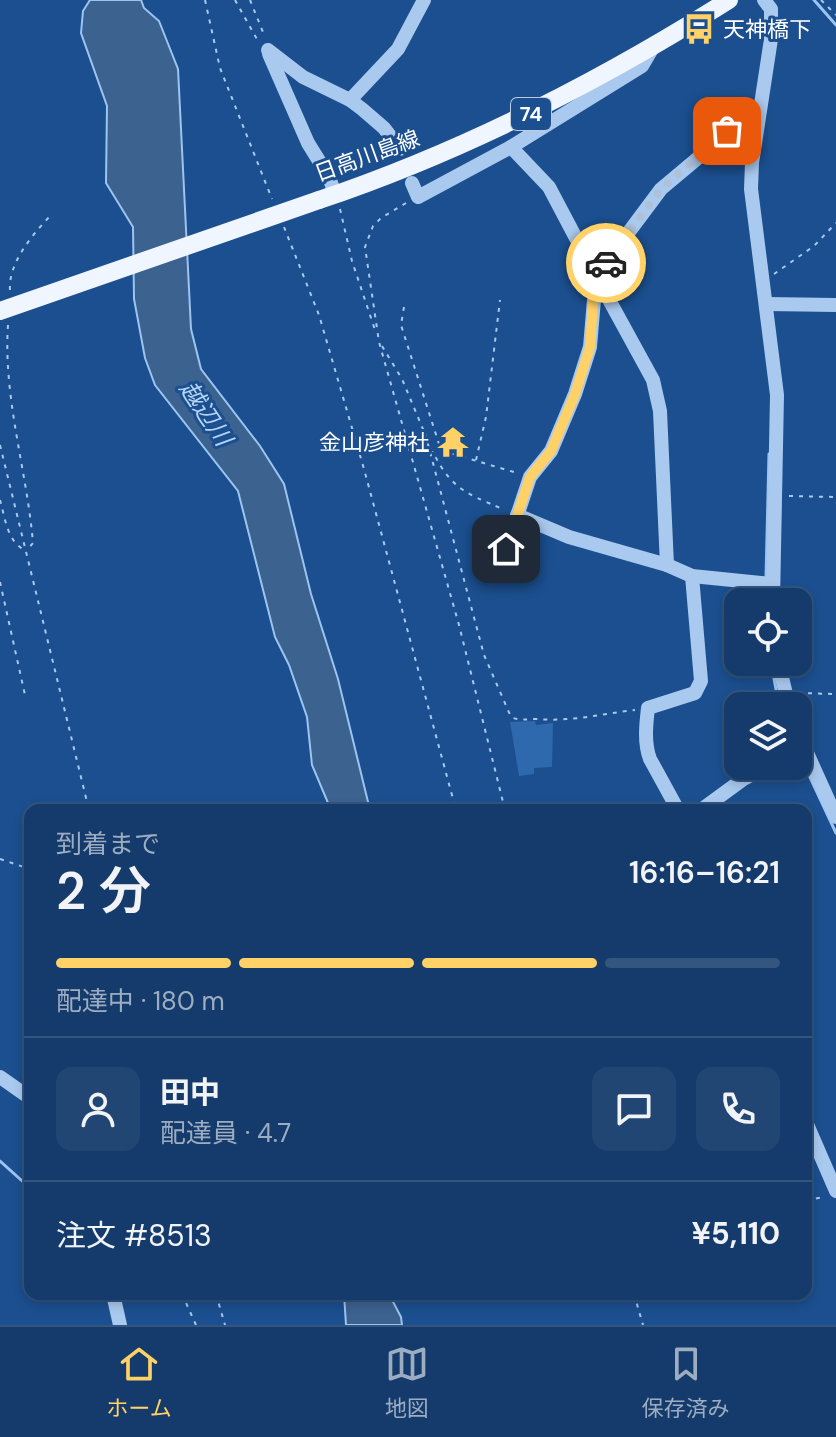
<!DOCTYPE html>
<html lang="ja">
<meta charset="utf-8">
<style>
body{margin:0;font-family:"DM Sans","Noto Sans JP",sans-serif;background:#214673;color:#f1f3f6;height:100vh;display:flex;flex-direction:column;font-size:30px;white-space:nowrap}
*{box-sizing:border-box;margin:0}
p{font-size:26px;color:#9dadc1}
.icon{flex:none;width:44px;height:44px;fill:none;stroke:currentColor;stroke-width:2;stroke-linecap:round;stroke-linejoin:round}
.map{position:relative;flex:1;overflow:hidden}
.sheet{position:absolute;left:24px;top:804px;width:788px;height:496px;display:flex;flex-direction:column;background:#143b6b;border-radius:16px;box-shadow:0 4px 12px #0003,0 0 0 2px #33557e}
.sheet>*{flex:none}
.fabs{position:absolute;left:724px;top:588px;display:grid;gap:16px}
.fabs a{display:grid;place-items:center;width:88px;height:88px;border-radius:16px;background:#143b6b;box-shadow:0 4px 12px #0003,0 0 0 2px #33557e;font-size:40px}
.pin{position:absolute;display:grid;place-items:center;width:68px;height:68px;color:#fff;margin:-34px;border-radius:16px;box-shadow:0 4px 12px #0006}
.courier{position:absolute;display:grid;place-items:center;width:80px;height:80px;margin:-40px;border:6px solid #ffd166;border-radius:50%;background:#fff;color:#222;box-shadow:0 2px 10px #0007}
.headline em{font-style:normal;font-weight:600}
.headline div{display:flex;flex-direction:column-reverse}
.headline{display:flex;align-items:center;justify-content:space-between;height:136px;padding:0 32px}
h1{font-size:52px;font-weight:600;line-height:60px}
.bar{display:grid;grid-template-columns:repeat(4,1fr);gap:12px 8px;align-content:center;height:96px;padding:0 32px}
.bar i{height:10px;border-radius:6px;background:#33557e}
.bar .current{background:#ffd166}
.bar p{grid-column:span 4}
.line{display:flex;align-items:center;gap:20px;padding:0 32px;border-top:2px solid #33557e}
.line div{flex:1}
.round{display:grid;place-items:center;flex:none;width:84px;height:84px;border-radius:16px;background:#214673}
.tabs{display:flex;justify-content:space-around;align-items:center;height:112px;border-top:2px solid #33557e;background:#143b6b;font-size:22px;color:#9dadc1}
.tabs a{display:grid;justify-items:center;gap:4px}
.tabs .current{color:#ffd166}
.map>svg:first-child{display:block}
.green{fill:#2e69ad}
.water{fill:#3c6290;stroke:#9cc4f0;stroke-width:2}
.lines{fill:none;stroke-linecap:round;stroke-linejoin:round}
.stream{stroke:#9cc4f0;stroke-width:3}
.path{stroke:#a9c9ee;stroke-width:2;stroke-dasharray:4 6;stroke-linecap:butt}
.minor{stroke:#a9c9ee;stroke-width:14}
.major{stroke:#f0f6ff;stroke-width:18}
.major-bridge{stroke:#f0f6ff;stroke-width:18}
.done{stroke:#afc1d8;stroke-width:8;stroke-dasharray:0 14.4}
.route{stroke:#ffd166;stroke-width:10}
.labels{text-anchor:middle;dominant-baseline:central;stroke-width:6;stroke-linejoin:round;paint-order:stroke}
.shield{fill:#1b4f8f;stroke:#bbcadd;stroke-width:2}
.shield-label{font-size:20px;font-weight:bold;fill:#fff}
.poi-label{font-size:22px;fill:#fff;stroke:#1b4f8f;text-anchor:start}
.street-label{font-size:22px;fill:#fff;stroke:#1b4f8f}
.water-label{font-size:24px;font-style:italic;fill:#b5d3f5;stroke:#1b4f8f}
</style>
<div class="map">
<svg width="836" height="1325" viewBox="0 0 836 1325">
<rect width="100%" height="100%" fill="#1b4f8f"/>
<!-- green -->
<path class="green" d="M535,721L536,725L553,723L552,767L534,768V774L519,776L510,722Z"/>
<!-- water -->
<g class="water">
<path d="M90,0H141L144,8L159,21L178,69L191,329L201,369L260,446L284,484L311,594L338,679L370,810H331L312,765L307,717L289,665L275,637L238,491L155,385L145,358L134,299L133,227L106,183L107,106L81,33L83,11Z"/>
<path d="M344,1294H389L401,1317L402,1325H346Z"/>
</g>
<g class="lines">
<!-- stream -->
<g class="stream">
<path d="M814,0L836,25"/>
<path d="M766,578L769,454"/>
<path d="M771,662L779,706"/>
<path d="M809,775L836,833"/>
<path d="M0,1161L30,1188"/>
</g>
<!-- path -->
<g class="path">
<path d="M205,0L220,68L272,199"/>
<path d="M235,0L258,41"/>
<path d="M250,0L265,37"/>
<path d="M821,0L836,15"/>
<path d="M406,203L381,218L373,226L365,247L379,342L459,625L505,810"/>
<path d="M340,209L352,261L376,333"/>
<path d="M284,227L319,315L364,469L456,810"/>
<path d="M774,274L814,246L836,223"/>
<path d="M10,290C8,263 33,234 51,215"/>
<path d="M404,307L401,325L439,444L450,453L517,473"/>
<path d="M8,325C3,398 27,471 33,543L27,550"/>
<path d="M382,346L402,379L425,434"/>
<path d="M425,433L484,655L511,717C519,721 527,719 537,719C570,722 601,714 635,710"/>
<path d="M427,439C448,487 460,491 505,510"/>
<path d="M0,445L89,810"/>
<path d="M476,460L486,417L500,300"/>
<path d="M789,496L836,497"/>
<path d="M0,500C5,517 7,542 25,550"/>
<path d="M0,582L25,695"/>
<path d="M798,693L836,694"/>
<path d="M0,859L30,869"/>
<path d="M806,1200L825,1197"/>
<path d="M182,1294L196,1325"/>
<path d="M216,1294L225,1325"/>
<path d="M634,1294L643,1325"/>
</g>
<!-- minor -->
<g class="minor">
<path d="M764,0L771,9V39L752,163L751,189L777,395L773,602"/>
<path d="M268,50L303,77L350,100L362,109L384,128L400,149"/>
<path d="M269,54L308,143L329,177L335,194"/>
<path d="M350,100L398,49L424,0"/>
<path d="M412,183L418,197L511,147L642,66L652,49"/>
<path d="M766,304L836,305"/>
<path d="M517,515L569,537L667,565L692,576L772,584"/>
<path d="M506,549L530,477L551,451L575,394L590,347L596,276L549,187L511,147"/>
<path d="M667,565L660,411L653,380L596,276L661,189L760,106"/>
<path d="M778,662L789,706"/>
<path d="M798,733L836,817"/>
<path d="M678,810L650,759C644,743 646,725 648,708L695,693L701,681L692,576"/>
<path d="M701,810L742,780L767,766"/>
<path d="M0,1077L30,1098"/>
<path d="M806,1122L836,1191"/>
<path d="M113,1294L120,1325"/>
</g>
<!-- major -->
<path class="major" d="M319,200C465,151 599,82 729,0"/>
<!-- major-bridge -->
<path class="major-bridge" d="M0,311L319,200"/>
</g>
<g class="lines">
<!-- done -->
<path class="done" d="M606,263L661,189L727,131"/>
<!-- route -->
<path class="route" d="M506,549L530,477L551,451L575,394L590,347L594,287L596,276L606,263"/>
</g>
<!-- icons -->
<defs>
<symbol id="bus-bare" viewBox="-9 -9 18 18"><path d="M-5-6H5V4H4V6H2V4H-2V6H-4V4H-5ZM-3.5-4V0h7V-4ZM-3.5 1.2v1.5H-2V1.2ZM2 1.2v1.5H3.5V1.2Z" fill="#ffd166" stroke="#1b4f8f" stroke-width="2.5" paint-order="stroke"/></symbol>
<symbol id="temple-bare" viewBox="-9 -9 18 18"><path d="M0-6L5-2H3V0L6.5 2.5H4V6H1.5V3h-3V6H-4V2.5H-6.5L-3 0V-2H-5Z" fill="#ffd166" stroke="#1b4f8f" stroke-width="2.5" paint-order="stroke"/></symbol>
</defs>
<g fill-rule="evenodd">
<use href="#bus-bare" x="677" y="7" width="44" height="44"/>
<use href="#temple-bare" x="431" y="420" width="44" height="44"/>
</g>
<g class="labels">
<!-- shield labels -->
<rect class="shield" x="511" y="98" width="40" height="32" rx="6"/>
<g class="shield-label">
<text x="531" y="114">74</text>
</g>
<!-- poi labels -->
<g class="poi-label">
<text x="723" y="29">天神橋下</text>
<text x="429" y="442" text-anchor="end">金山彦神社</text>
</g>
<!-- street labels -->
<g class="street-label">
<text transform="translate(367 156) rotate(-20)">日高川島線</text>
</g>
<!-- water labels -->
<g class="water-label">
<text transform="translate(206 413) rotate(56)">越辺川</text>
</g>
</g>
</svg>
<div class="fabs">
<a><svg class="icon" aria-label="locate" viewBox="0 0 24 24"><circle cx="12" cy="12" r="6"/><path d="M12 2v4M12 18v4M2 12h4M18 12h4"/></svg></a>
<a><svg class="icon" aria-label="layers" viewBox="0 0 24 24"><path d="M12 4l9 5-9 5-9-5zM3 14l9 5 9-5"/></svg></a>
</div>
<div class="pin" style="left:727px;top:131px;background:#ea580c"><svg class="icon" aria-label="bag" viewBox="0 0 24 24"><path d="M5 8h14l-1 12H6zM9 8a3 3 0 0 1 6 0"/></svg></div>
<div class="pin" style="left:506px;top:549px;background:#1f2937"><svg class="icon" aria-label="home" viewBox="0 0 24 24"><path d="M3 11l9-7 9 7M6 9v11h12V9"/></svg></div>
<div class="courier" style="left:606px;top:263px"><svg class="icon" aria-label="car" viewBox="0 0 24 24"><path d="M5 17H2v-5l4-1 3-4h7l3 4 3 1v5h-3M9 17h6M6 11h13"/><circle cx="7" cy="17" r="2"/><circle cx="17" cy="17" r="2"/></svg></div>
<section class="sheet">
<div class="headline"><div><h1>2 分</h1><p>到着まで</p></div><em>16:16–16:21</em></div>
<div class="bar"><i class="current"></i><i class="current"></i><i class="current"></i><i></i><p>配達中 · 180 m</p></div>
<div class="line" style="height:144px"><a class="round"><svg class="icon" aria-label="person" viewBox="0 0 24 24"><circle cx="12" cy="8" r="4"/><path d="M4 21q1-7 8-7t8 7"/></svg></a><div><b>田中</b><p>配達員 · 4.7</p></div><a class="round"><svg class="icon" aria-label="chat" viewBox="0 0 24 24"><path d="M4 5h16v11H9l-5 4z"/></svg></a><a class="round"><svg class="icon" aria-label="phone" viewBox="0 0 24 24"><path d="M5 4h4l2 5-3 2q2 4 5 5l2-3 5 2v4C11 20 4 13 5 4z"/></svg></a></div>
<div class="line" style="height:104px"><div>注文 #8513</div><b>¥5,110</b></div>
</section>
</div>
<nav class="tabs">
<a class="current"><svg class="icon" aria-label="home" viewBox="0 0 24 24"><path d="M3 11l9-7 9 7M6 9v11h12V9"/></svg>ホーム</a>
<a><svg class="icon" aria-label="map" viewBox="0 0 24 24"><path d="M3 6l6-2 6 2 6-2v14l-6 2-6-2-6 2zM9 4v14M15 6v14"/></svg>地図</a>
<a><svg class="icon" aria-label="saved" viewBox="0 0 24 24"><path d="M7 4h10v16l-5-4-5 4z"/></svg>保存済み</a>
</nav>
